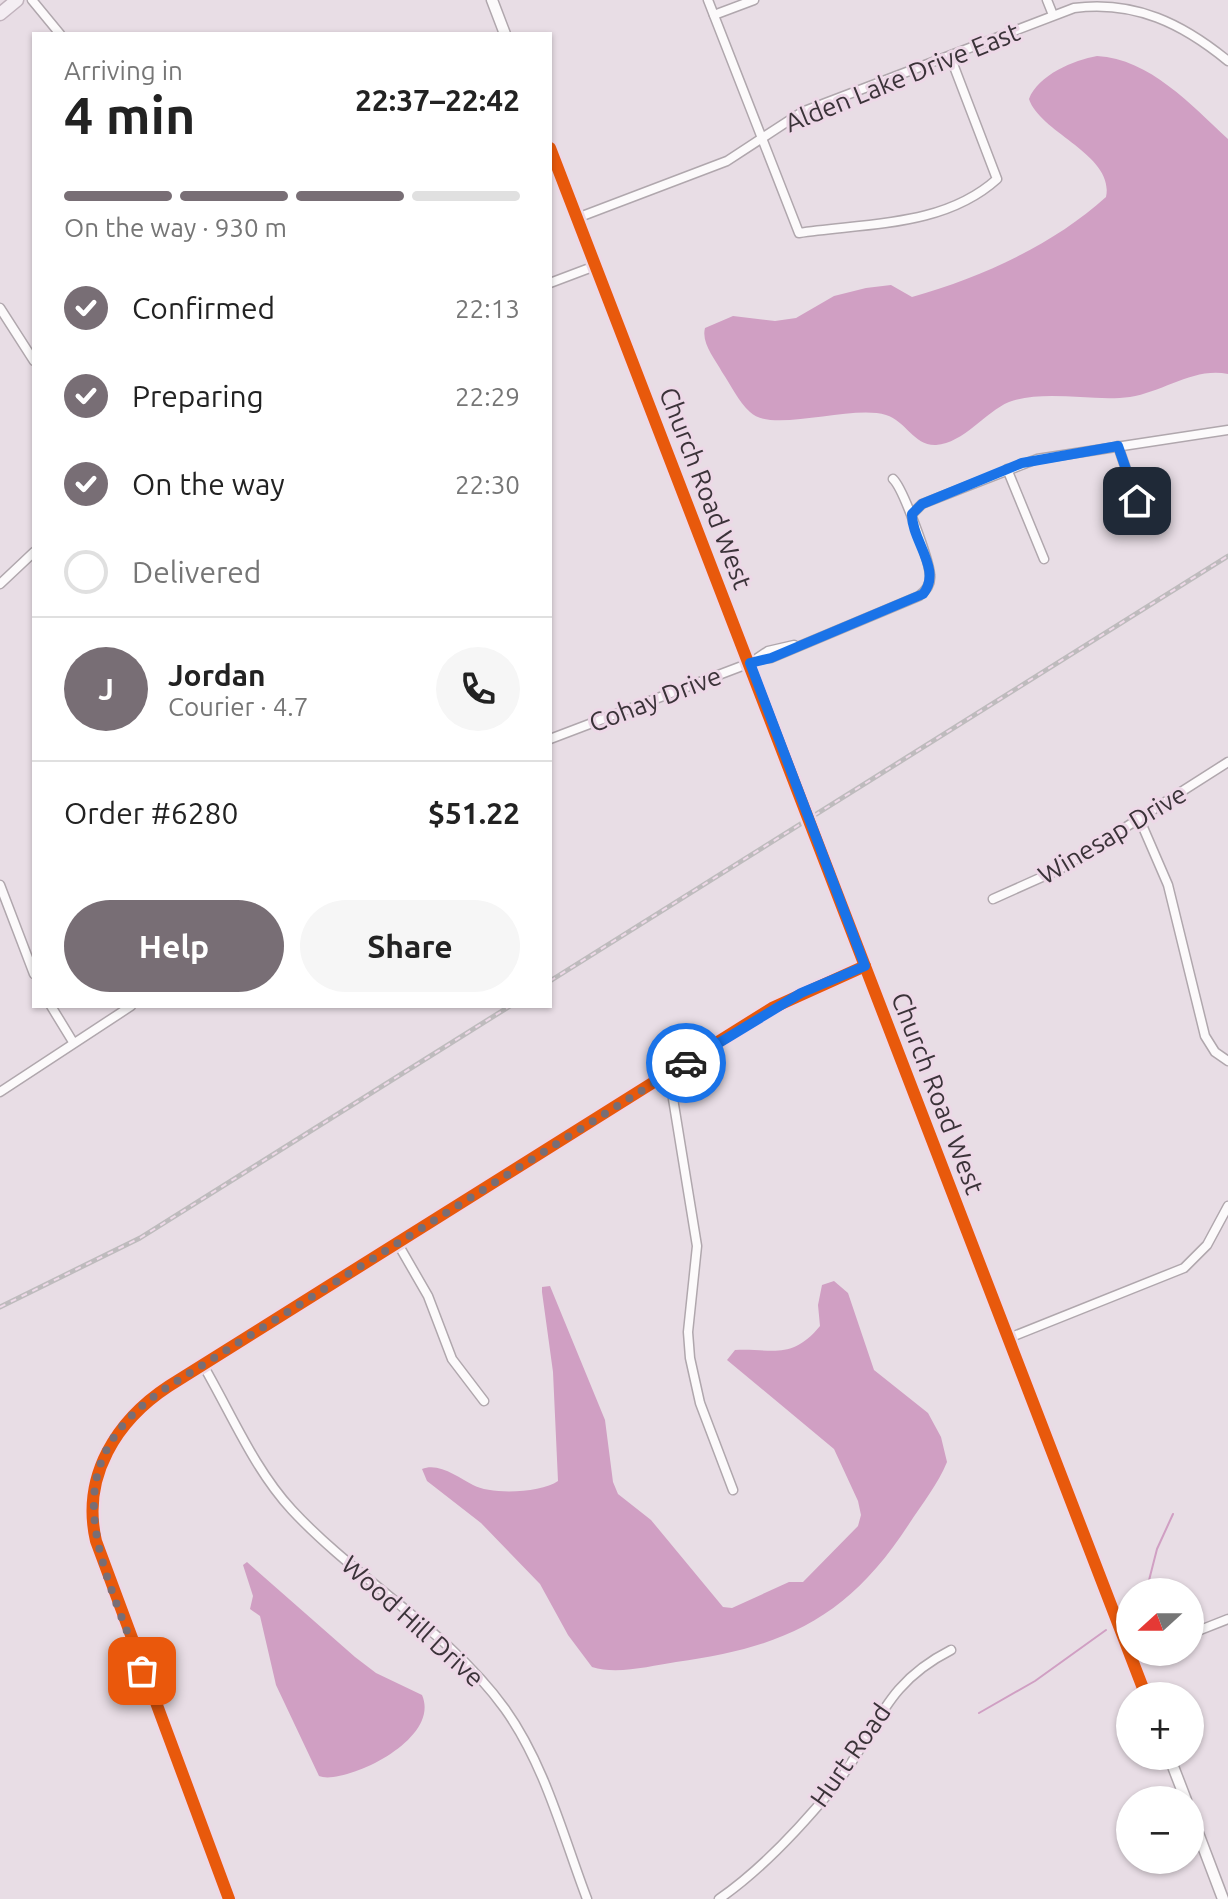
<!DOCTYPE html>
<meta charset="utf-8">
<style>
body{margin:0;font-family:Ubuntu,sans-serif;background:#f6f6f6;color:#222;height:100vh;display:flex;flex-direction:column;font-size:30px;white-space:nowrap}
*{box-sizing:border-box;margin:0}
p{font-size:26px;color:#767676}
.icon{flex:none;width:44px;height:44px;fill:none;stroke:currentColor;stroke-width:2;stroke-linecap:round;stroke-linejoin:round}
.map{position:relative;flex:1;overflow:hidden}
.sheet{position:absolute;left:32px;top:32px;width:520px;height:976px;display:flex;flex-direction:column;background:#fff;border-radius:0px;box-shadow:0 2px 6px #0004}
.sheet>*{flex:none}
.needle{width:52px;rotate:249deg}
.tools{position:absolute;left:1116px;top:1578px;display:grid;gap:16px}
.tools a{display:grid;place-items:center;width:88px;height:88px;border-radius:50%;background:#fff;box-shadow:0 2px 6px #0004;font-size:40px}
.pin{position:absolute;display:grid;place-items:center;width:68px;height:68px;color:#fff;margin:-34px;border-radius:16px;box-shadow:0 4px 12px #0006}
.courier{position:absolute;display:grid;place-items:center;width:80px;height:80px;margin:-40px;border:6px solid #1a73e8;border-radius:50%;background:#fff;color:#222;box-shadow:0 2px 10px #0007}
.summary em{font-style:normal;font-weight:700}
.summary div{display:flex;flex-direction:column-reverse}
.summary{display:flex;align-items:center;justify-content:space-between;height:136px;padding:0 32px}
h1{font-size:52px;font-weight:700;line-height:60px}
.bar{display:grid;grid-template-columns:repeat(4,1fr);gap:12px 8px;align-content:center;height:96px;padding:0 32px}
.bar i{height:10px;border-radius:6px;background:#e0e0e0}
.bar .active{background:#786e75}
.bar p{grid-column:span 4}
.line{display:flex;align-items:center;gap:20px;padding:0 32px;border-top:2px solid #e0e0e0}
.line div{flex:1}
.round{display:grid;place-items:center;flex:none;width:84px;height:84px;border-radius:42px;background:#f6f6f6}
ol{padding:0 32px;list-style:none}
li{display:flex;align-items:center;gap:24px;height:88px}
li p{margin-inline-start:auto}
li .icon{padding:8px;border-radius:50%;background:#786e75;color:#fff;stroke-width:4}
li:last-child{color:#767676}
li i{width:44px;height:44px;border:4px solid #e0e0e0;border-radius:50%}
.primary-button{display:flex;gap:16px;margin-top:auto;padding:16px 32px}
.primary-button a{flex:1;height:92px;border-radius:48px;background:#786e75;color:#fff;font-size:32px;font-weight:700;line-height:92px;text-align:center}
.primary-button a+a{background:#f6f6f6;color:#222}
.map>svg:first-child{display:block}
.water{fill:#d09fc3}
.lines{fill:none;stroke-linecap:round;stroke-linejoin:round}
.stream{stroke:#d09fc3;stroke-width:2}
.minor-casing{stroke:#b0a7ad;stroke-width:11}
.tertiary-casing{stroke:#b0a7ad;stroke-width:13}
.primary-casing{stroke:#c1b3bd;stroke-width:15}
.minor{stroke:#fcfafb;stroke-width:8}
.tertiary{stroke:#fcfafb;stroke-width:10}
.primary{stroke:#f4eef3;stroke-width:12}
.rail-casing{stroke:#bebbbd;stroke-width:5}
.rail{stroke:#edd8e7;stroke-width:2;stroke-dasharray:6;stroke-linecap:butt}
.cycleway-casing{stroke:#edd8e7;stroke-width:17}
.cycleway{stroke:#e8590c;stroke-width:12}
.done{stroke:#786e75;stroke-width:8;stroke-dasharray:0 14.4}
.route{stroke:#1a73e8;stroke-width:10}
.labels{text-anchor:middle;dominant-baseline:central;stroke-width:6;stroke-linejoin:round;paint-order:stroke}
.street-label{font-size:26px;fill:#3b3339;stroke:#edd8e7}
</style>
<div class="map">
<svg width="1228" height="1899" viewBox="0 0 1228 1899">
<rect width="100%" height="100%" fill="#e8dde5"/>
<!-- water -->
<g class="water">
<path d="M1097,56C1150,59 1191,105 1228,139V374C1194,367 1163,392 1130,397C1092,402 1046,389 1009,402C985,412 964,443 936,445C914,446 906,421 886,415C852,404 771,434 750,412C738,401 731,385 722,372C715,359 701,343 705,328L733,316L775,321L796,318L834,296L866,288L891,285L912,297C982,277 1053,245 1106,197C1115,155 1040,133 1029,99C1038,75 1074,60 1097,56Z"/>
<path d="M834,1281L848,1293L874,1370L928,1413L941,1437L947,1462C938,1484 922,1504 909,1524C848,1618 785,1647 676,1662C650,1666 617,1675 592,1667L568,1635L540,1584L481,1523L427,1481L422,1469C439,1462 459,1478 473,1485C491,1495 541,1493 558,1481L553,1372L542,1292V1287L550,1286L605,1420L613,1482L618,1494L651,1520L723,1607L732,1608L789,1582H803L858,1526L861,1515L858,1501L834,1449L727,1360L735,1350C773,1348 791,1361 820,1326L818,1305L822,1285Z"/>
<path d="M247,1562L355,1657L376,1673L422,1695C442,1741 342,1786 319,1776L276,1685L260,1616L250,1609L253,1596L243,1565Z"/>
</g>
<g class="lines">
<!-- stream -->
<g class="stream">
<path d="M1146,1592L1157,1549L1173,1514"/>
<path d="M979,1713L1035,1681L1106,1630"/>
</g>
<defs>
<g id="minor">
<path d="M32,0L60,34"/>
<path d="M708,0L799,233C866,223 944,227 997,179L950,56"/>
<path d="M1047,0L1053,15"/>
<path d="M714,15L754,0"/>
<path d="M577,218L727,161L802,112L1074,8C1135,0 1183,24 1228,61"/>
<path d="M550,283L595,266"/>
<path d="M0,308L34,361"/>
<path d="M1118,446L1137,501"/>
<path d="M1007,469L1044,559"/>
<path d="M912,514L922,504L1037,459L1228,430"/>
<path d="M0,584L34,552"/>
<path d="M759,659L771,658L919,596C926,591 931,585 930,575C929,560 903,488 893,479"/>
<path d="M550,739L750,663L768,651L794,645"/>
<path d="M1139,818L1168,885L1205,1036L1215,1052L1228,1061"/>
<path d="M0,885L34,974"/>
<path d="M993,899L1060,869L1228,762"/>
<path d="M51,1006L73,1042"/>
<path d="M669,1074L697,1246L688,1332L690,1358L700,1403L733,1490"/>
<path d="M0,1092L131,1006"/>
<path d="M398,1244L428,1296L452,1359L484,1401"/>
<path d="M1009,1338L1184,1268L1207,1245L1228,1206"/>
<path d="M203,1365C231,1413 254,1469 292,1510C358,1581 448,1630 505,1709C545,1765 563,1836 587,1899"/>
<path d="M1190,1634L1228,1619"/>
<path d="M1131,1657L1143,1652"/>
<path d="M229,1899L96,1541C81,1476 117,1420 169,1386L772,1008L865,966"/>
<path d="M719,1899C761,1870 800,1828 833,1788C878,1733 880,1686 951,1650"/>
</g>
<g id="tertiary">
<path d="M492,0L505,34"/>
<path d="M550,148L1146,1696"/>
<path d="M1169,1756L1186,1800"/>
<path d="M1190,1812L1223,1899"/>
</g>
<path id="primary" d="M0,14L17,0"/>
</defs>
<!-- minor casing -->
<use href="#minor" class="minor-casing"/>
<!-- tertiary casing -->
<use href="#tertiary" class="tertiary-casing"/>
<!-- primary casing -->
<use href="#primary" class="primary-casing"/>
<!-- minor -->
<use href="#minor" class="minor"/>
<!-- tertiary -->
<use href="#tertiary" class="tertiary"/>
<!-- primary -->
<use href="#primary" class="primary"/>
<defs>
<g id="rail">
<path d="M550,981L1228,556"/>
<path d="M0,1307L140,1238L510,1006"/>
</g>
</defs>
<!-- rail casing -->
<use href="#rail" class="rail-casing"/>
<!-- rail -->
<use href="#rail" class="rail"/>
<defs>
<g id="cycleway">
<path d="M550,148L1146,1696"/>
<path d="M229,1899L96,1541C81,1476 117,1420 169,1386L772,1008L865,966"/>
</g>
</defs>
<!-- cycleway casing -->
<use href="#cycleway" class="cycleway-casing"/>
<!-- cycleway -->
<use href="#cycleway" class="cycleway"/>
</g>
<g class="lines">
<!-- done -->
<path class="done" d="M142,1671C103,1563 45,1466 169,1386L686,1063"/>
<!-- route -->
<path class="route" d="M686,1063L801,993L865,966L750,663L771,658L923,594C943,570 911,540 912,514L922,504L1022,463L1118,446L1137,501"/>
</g>
<g class="labels">
<!-- street labels -->
<g class="street-label">
<text transform="translate(902 77) rotate(-22)">Alden Lake Drive East</text>
<text transform="translate(706 488) rotate(69)">Church Road West</text>
<text transform="translate(655 699) rotate(-21)">Cohay Drive</text>
<text transform="translate(1112 834) rotate(-31)">Winesap Drive</text>
<text transform="translate(938 1093) rotate(69)">Church Road West</text>
<text transform="translate(413 1621) rotate(42)">Wood Hill Drive</text>
<text transform="translate(850 1755) rotate(-55)">Hurt Road</text>
</g>
</g>
</svg>
<div class="tools">
<a><svg class="needle" viewBox="-14 -14 28 28"><path d="M0-13l5 13h-10z" fill="#e53935"/><path d="M0 13l5-13h-10z" fill="#767676"/></svg></a>
<a>+</a>
<a>−</a>
</div>
<div class="pin" style="left:142px;top:1671px;background:#ea580c"><svg class="icon" aria-label="bag" viewBox="0 0 24 24"><path d="M5 8h14l-1 12H6zM9 8a3 3 0 0 1 6 0"/></svg></div>
<div class="pin" style="left:1137px;top:501px;background:#1f2937"><svg class="icon" aria-label="home" viewBox="0 0 24 24"><path d="M3 11l9-7 9 7M6 9v11h12V9"/></svg></div>
<div class="courier" style="left:686px;top:1063px"><svg class="icon" aria-label="car" viewBox="0 0 24 24"><path d="M5 17H2v-5l4-1 3-4h7l3 4 3 1v5h-3M9 17h6M6 11h13"/><circle cx="7" cy="17" r="2"/><circle cx="17" cy="17" r="2"/></svg></div>
<section class="sheet">
<div class="summary"><div><h1>4 min</h1><p>Arriving in</p></div><em>22:37–22:42</em></div>
<div class="bar"><i class="active"></i><i class="active"></i><i class="active"></i><i></i><p>On the way · 930 m</p></div>
<ol>
<li><svg class="icon" aria-label="check" viewBox="0 0 24 24"><path d="M5 12l5 5 9-10"/></svg>Confirmed<p>22:13</p></li>
<li><svg class="icon" aria-label="check" viewBox="0 0 24 24"><path d="M5 12l5 5 9-10"/></svg>Preparing<p>22:29</p></li>
<li><svg class="icon" aria-label="check" viewBox="0 0 24 24"><path d="M5 12l5 5 9-10"/></svg>On the way<p>22:30</p></li>
<li><i></i>Delivered</li>
</ol>
<div class="line" style="height:144px"><b class="round" style="background:#786e75;color:#fff">J</b><div><b>Jordan</b><p>Courier · 4.7</p></div><a class="round"><svg class="icon" aria-label="phone" viewBox="0 0 24 24"><path d="M5 4h4l2 5-3 2q2 4 5 5l2-3 5 2v4C11 20 4 13 5 4z"/></svg></a></div>
<div class="line" style="height:104px"><div>Order #6280</div><b>$51.22</b></div>
<div class="primary-button"><a>Help</a><a>Share</a></div>
</section>
</div>
